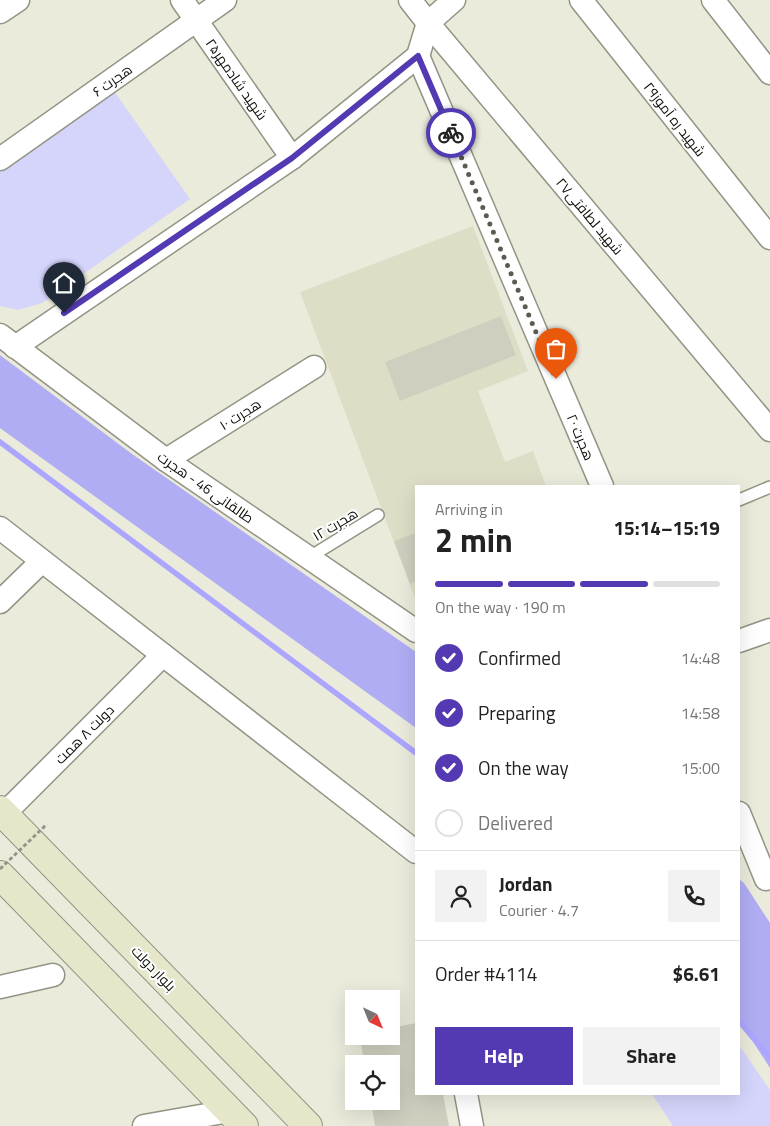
<!DOCTYPE html>
<meta charset="utf-8">
<style>
body{margin:0;font-family:"Titillium Web",Cairo,sans-serif;background:#f2f2f2;color:#222;height:100vh;display:flex;flex-direction:column;font-size:19px;white-space:nowrap}
*{box-sizing:border-box;margin:0}
p{font-size:16px;color:#767676}
.icon{flex:none;width:28px;height:28px;fill:none;stroke:currentColor;stroke-width:2;stroke-linecap:round;stroke-linejoin:round}
.map{position:relative;flex:1;overflow:hidden}
.panel{position:absolute;left:415px;top:485px;width:325px;height:610px;display:flex;flex-direction:column;background:#fff;border-radius:0px;box-shadow:0 5px 20px #0002}
.panel>*{flex:none}
.needle{width:32px;rotate:137deg}
.tools{position:absolute;left:345px;top:990px;display:grid;gap:10px}
.tools a{display:grid;place-items:center;width:55px;height:55px;border-radius:0px;background:#fff;box-shadow:0 5px 20px #0002;font-size:25px}
.pin{position:absolute;display:grid;place-items:center;width:42px;height:42px;color:#fff;margin:-51px -21px;border-radius:50% 50% 50% 0;rotate:-45deg;box-shadow:0 0 5px #0007}
.pin .icon{rotate:45deg}
.courier{position:absolute;display:grid;place-items:center;width:50px;height:50px;margin:-25px;border:4px solid #543ab2;border-radius:50%;background:#fff;color:#222;box-shadow:0 1px 6px #0007}
.summary em{font-style:normal;font-weight:700}
.summary div{display:flex;flex-direction:column-reverse}
.summary{display:flex;align-items:center;justify-content:space-between;height:85px;padding:0 20px}
h1{font-size:32px;font-weight:700;line-height:38px}
.bar{display:grid;grid-template-columns:repeat(4,1fr);gap:8px 5px;align-content:center;height:60px;padding:0 20px}
.bar i{height:6px;border-radius:4px;background:#e0e0e0}
.bar .active{background:#543ab2}
.bar p{grid-column:span 4}
.line{display:flex;align-items:center;gap:12px;padding:0 20px;border-top:1px solid #e0e0e0}
.line div{flex:1}
.round{display:grid;place-items:center;flex:none;width:52px;height:52px;border-radius:0px;background:#f2f2f2}
ol{padding:0 20px;list-style:none}
li{display:flex;align-items:center;gap:15px;height:55px}
li p{margin-inline-start:auto}
li .icon{padding:5px;border-radius:50%;background:#543ab2;color:#fff;stroke-width:4}
li:last-child{color:#767676}
li i{width:28px;height:28px;border:2px solid #e0e0e0;border-radius:50%}
.primary-button{display:flex;gap:10px;margin-top:auto;padding:10px 20px}
.primary-button a{flex:1;height:58px;border-radius:0px;background:#543ab2;color:#fff;font-size:20px;font-weight:700;line-height:58px;text-align:center}
.primary-button a+a{background:#f2f2f2;color:#222}
.map>svg:first-child{display:block}
.built{fill:#dedec7}
.green{fill:#d5d4fb}
.forest{fill:#b1adf4}
.lines{fill:none;stroke-linecap:round;stroke-linejoin:round}
.stream{stroke:#ada6ff;stroke-width:5.5}
.building{fill:#cfcfc0}
.lane-casing{stroke:#939485;stroke-width:14}
.street-casing{stroke:#939485;stroke-width:25}
.secondary-casing{stroke:#939485;stroke-width:30}
.lane{stroke:#fff;stroke-width:11}
.street{stroke:#fff;stroke-width:22}
.secondary{stroke:#e6e6cb;stroke-width:28}
.path-bridge{stroke:#949489;stroke-width:3;stroke-dasharray:4 2.5;stroke-linecap:butt}
.done{stroke:#5b5b52;stroke-width:5;stroke-dasharray:0 9}
.route{stroke:#543ab2;stroke-width:6}
.labels{text-anchor:middle;dominant-baseline:central;stroke-width:4;stroke-linejoin:round;paint-order:stroke}
.street-label{font-size:14px;fill:#0e0e09;stroke:#fff}
</style>
<div class="map">
<svg width="770" height="1126" viewBox="0 0 770 1126">
<rect width="100%" height="100%" fill="#eaebdb"/>
<!-- built -->
<path class="built" d="M473,226L528,371L478,391L505,462L533,451L546,486H416L415,598L300,292Z"/>
<!-- green -->
<g class="green">
<path d="M114,91L190,199L42,303L18,310L0,306V171Z"/>
<path d="M739,1045L770,1090V1126H673L652,1094H739Z"/>
</g>
<!-- forest -->
<g class="forest">
<path d="M0,355L132,454L416,652V728L0,428Z"/>
<path d="M739,879L744,883L770,923V1068L739,1020Z"/>
</g>
<g class="lines">
<!-- stream -->
<g class="stream">
<path d="M0,442L416,753"/>
<path d="M739,1021L770,1058"/>
</g>
</g>
<!-- building -->
<g class="building">
<path d="M501,316L516,355L400,401L385,362Z"/>
<path d="M416,533V581L410,584L394,541Z"/>
<path d="M416,1023V1094H443L449,1126H375L371,1101H391V1064H364L360,1036H391V1028Z"/>
</g>
<g class="lines">
<defs>
<g id="lane">
<path d="M739,500L770,487"/>
<path d="M308,558L378,515"/>
</g>
<g id="street">
<path d="M182,0L292,158"/>
<path d="M410,0L428,23L770,430"/>
<path d="M581,0L770,238"/>
<path d="M713,0L770,73"/>
<path d="M0,12L18,0"/>
<path d="M418,56L602,486"/>
<path d="M0,159L225,0"/>
<path d="M0,335L166,460L416,631"/>
<path d="M15,347L292,158L418,56L428,23L454,0"/>
<path d="M166,460L314,367"/>
<path d="M0,528L416,852"/>
<path d="M0,602L42,561"/>
<path d="M739,641L770,630"/>
<path d="M739,813L766,879"/>
<path d="M4,814L163,655"/>
<path d="M0,987L53,975"/>
<path d="M466,1094L472,1126"/>
<path d="M144,1126L229,1111"/>
</g>
<g id="secondary">
<path d="M0,810L308,1126"/>
<path d="M0,875L244,1126"/>
</g>
</defs>
<!-- lane casing -->
<use href="#lane" class="lane-casing"/>
<!-- street casing -->
<use href="#street" class="street-casing"/>
<!-- secondary casing -->
<use href="#secondary" class="secondary-casing"/>
<!-- lane -->
<use href="#lane" class="lane"/>
<!-- street -->
<use href="#street" class="street"/>
<!-- secondary -->
<use href="#secondary" class="secondary"/>
<!-- path-bridge -->
<path class="path-bridge" d="M0,869L47,824"/>
</g>
<g class="lines">
<!-- done -->
<path class="done" d="M451,133L556,379"/>
<!-- route -->
<path class="route" d="M64,313L292,158L418,56L451,133"/>
</g>
<g class="labels">
<!-- street labels -->
<g class="street-label">
<text transform="translate(237 79) rotate(55)">شهید شادمهر۲۵</text>
<text transform="translate(112 80) rotate(-35)">هجرت ۶</text>
<text transform="translate(675 119) rotate(52)">شهید ره آموز۲۹</text>
<text transform="translate(590 216) rotate(50)">شهید لطافتی۲۷</text>
<text transform="translate(240 414) rotate(-32)">هجرت ۱۰</text>
<text transform="translate(581 437) rotate(67)">هجرت ۲۰</text>
<text transform="translate(206 487) rotate(35)">طالقانی 46 - هجرت</text>
<text transform="translate(335 524) rotate(-31)">هجرت ۱۲</text>
<text transform="translate(84 734) rotate(-45)">دولت ۸ همت</text>
<text transform="translate(154 968) rotate(46)">بلوار دولت</text>
</g>
</g>
</svg>
<div class="tools">
<a><svg class="needle" viewBox="-14 -14 28 28"><path d="M0-13l5 13h-10z" fill="#e53935"/><path d="M0 13l5-13h-10z" fill="#767676"/></svg></a>
<a><svg class="icon" aria-label="locate" viewBox="0 0 24 24"><circle cx="12" cy="12" r="6"/><path d="M12 2v4M12 18v4M2 12h4M18 12h4"/></svg></a>
</div>
<div class="pin" style="left:556px;top:379px;background:#ea580c"><svg class="icon" aria-label="bag" viewBox="0 0 24 24"><path d="M5 8h14l-1 12H6zM9 8a3 3 0 0 1 6 0"/></svg></div>
<div class="pin" style="left:64px;top:313px;background:#1f2937"><svg class="icon" aria-label="home" viewBox="0 0 24 24"><path d="M3 11l9-7 9 7M6 9v11h12V9"/></svg></div>
<div class="courier" style="left:451px;top:133px"><svg class="icon" aria-label="bike" viewBox="0 0 24 24"><circle cx="6" cy="16" r="4"/><circle cx="18" cy="16" r="4"/><path d="M6 16l4-8h5l3 8M10 8l3 8H6M13 5h3"/></svg></div>
<section class="panel">
<div class="summary"><div><h1>2 min</h1><p>Arriving in</p></div><em>15:14–15:19</em></div>
<div class="bar"><i class="active"></i><i class="active"></i><i class="active"></i><i></i><p>On the way · 190 m</p></div>
<ol>
<li><svg class="icon" aria-label="check" viewBox="0 0 24 24"><path d="M5 12l5 5 9-10"/></svg>Confirmed<p>14:48</p></li>
<li><svg class="icon" aria-label="check" viewBox="0 0 24 24"><path d="M5 12l5 5 9-10"/></svg>Preparing<p>14:58</p></li>
<li><svg class="icon" aria-label="check" viewBox="0 0 24 24"><path d="M5 12l5 5 9-10"/></svg>On the way<p>15:00</p></li>
<li><i></i>Delivered</li>
</ol>
<div class="line" style="height:90px"><a class="round"><svg class="icon" aria-label="person" viewBox="0 0 24 24"><circle cx="12" cy="8" r="4"/><path d="M4 21q1-7 8-7t8 7"/></svg></a><div><b>Jordan</b><p>Courier · 4.7</p></div><a class="round"><svg class="icon" aria-label="phone" viewBox="0 0 24 24"><path d="M5 4h4l2 5-3 2q2 4 5 5l2-3 5 2v4C11 20 4 13 5 4z"/></svg></a></div>
<div class="line" style="height:65px"><div>Order #4114</div><b>$6.61</b></div>
<div class="primary-button"><a>Help</a><a>Share</a></div>
</section>
</div>
